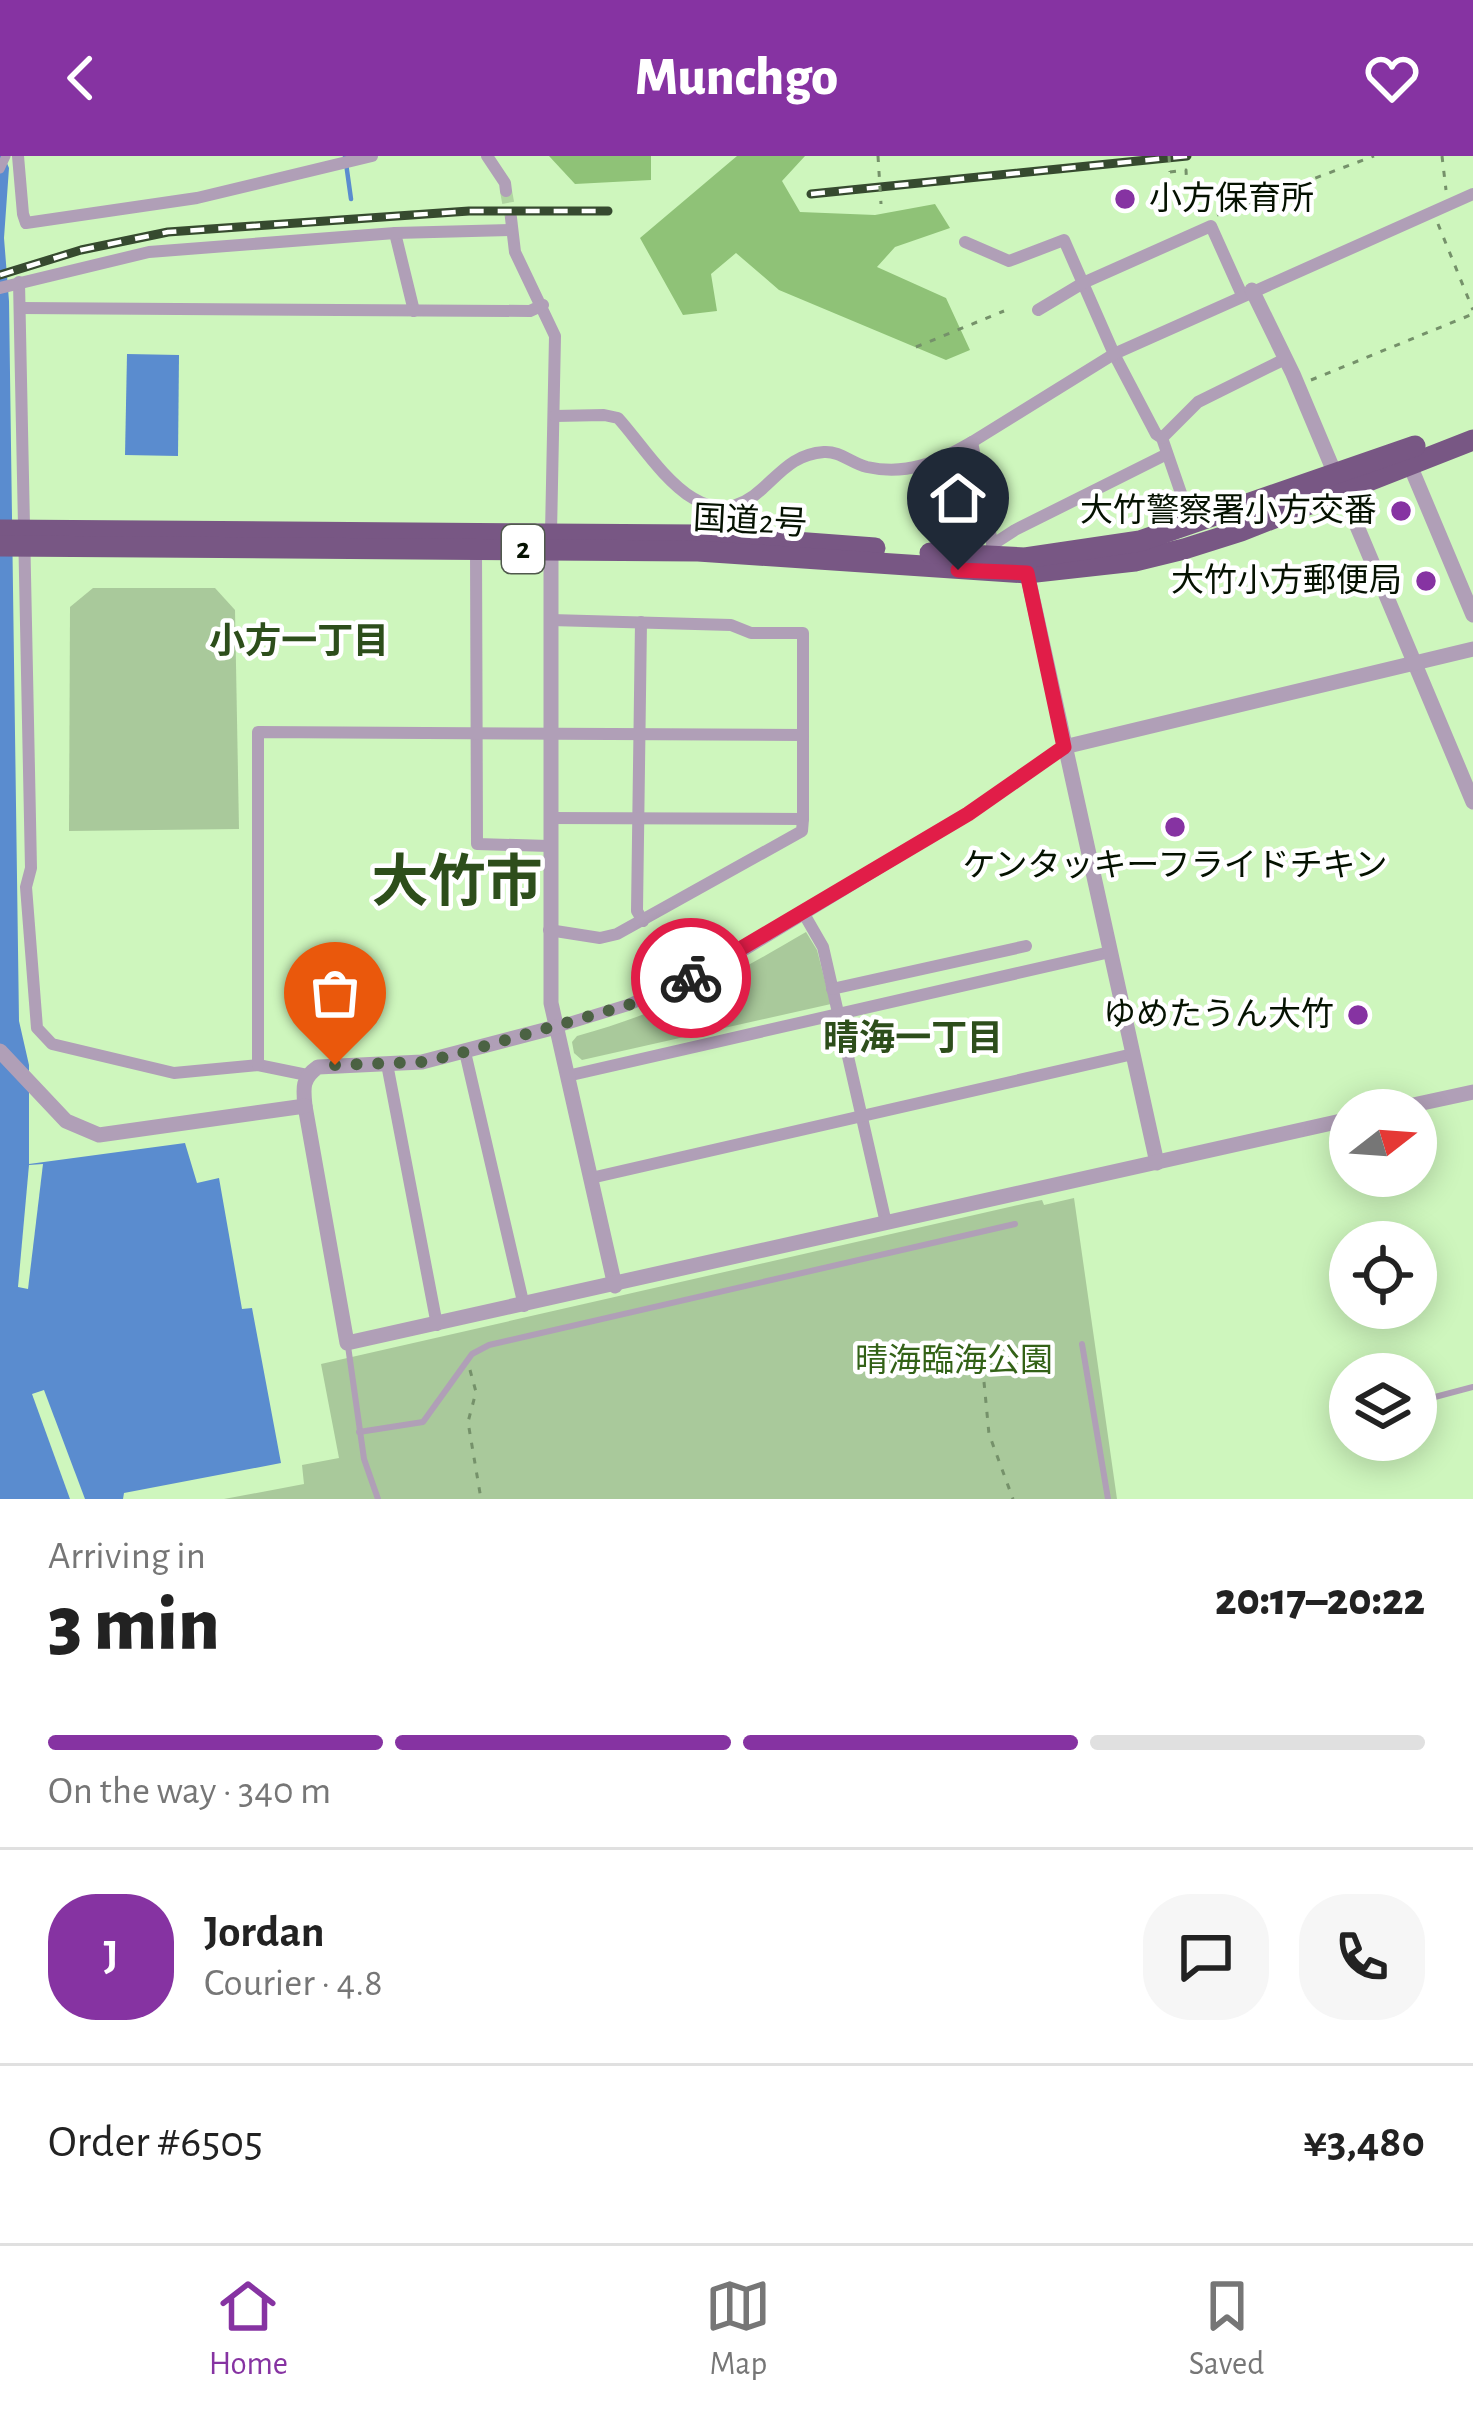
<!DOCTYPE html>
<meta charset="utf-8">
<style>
body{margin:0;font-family:"Alegreya Sans","Noto Sans JP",sans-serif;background:#f6f6f6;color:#222;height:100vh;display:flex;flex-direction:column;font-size:45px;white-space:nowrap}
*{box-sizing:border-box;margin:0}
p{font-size:39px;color:#767676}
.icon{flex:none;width:66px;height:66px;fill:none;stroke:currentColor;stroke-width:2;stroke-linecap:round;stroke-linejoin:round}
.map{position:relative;height:1343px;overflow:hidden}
.details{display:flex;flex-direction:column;background:#fff;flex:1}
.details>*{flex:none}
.needle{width:78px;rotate:73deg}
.tools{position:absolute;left:1329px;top:933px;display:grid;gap:24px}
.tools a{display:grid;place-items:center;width:108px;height:108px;border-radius:50%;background:#fff;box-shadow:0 6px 30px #0003;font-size:60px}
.pin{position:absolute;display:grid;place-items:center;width:102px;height:102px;color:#fff;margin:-123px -51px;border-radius:50% 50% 50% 0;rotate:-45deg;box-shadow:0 0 12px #0007}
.pin .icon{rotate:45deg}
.courier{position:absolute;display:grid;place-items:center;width:120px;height:120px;margin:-60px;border:9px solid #e11d48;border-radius:50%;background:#fff;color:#222;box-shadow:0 3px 15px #0007}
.head em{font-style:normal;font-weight:800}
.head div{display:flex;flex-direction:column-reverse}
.head{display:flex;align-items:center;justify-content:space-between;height:204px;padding:0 48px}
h1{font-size:78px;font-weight:800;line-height:90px}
.bar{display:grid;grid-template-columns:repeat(4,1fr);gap:18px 12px;align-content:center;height:144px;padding:0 48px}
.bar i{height:15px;border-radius:9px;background:#e0e0e0}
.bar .selected{background:#8633a2}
.bar p{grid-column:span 4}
.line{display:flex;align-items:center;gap:30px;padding:0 48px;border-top:3px solid #e0e0e0}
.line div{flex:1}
.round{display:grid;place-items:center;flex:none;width:126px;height:126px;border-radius:48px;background:#f6f6f6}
header{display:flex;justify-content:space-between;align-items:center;height:156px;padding:0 48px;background:#8633a2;color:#fff;font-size:54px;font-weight:800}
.dock{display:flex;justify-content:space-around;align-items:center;height:168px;border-top:3px solid #e0e0e0;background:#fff;font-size:33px;color:#767676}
.dock a{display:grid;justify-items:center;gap:6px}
.dock .selected{color:#8633a2}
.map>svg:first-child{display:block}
.green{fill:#a9c99b}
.forest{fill:#8fc277}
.water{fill:#5a8ccf}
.pier{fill:#cef6bd}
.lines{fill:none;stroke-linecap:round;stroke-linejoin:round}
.stream{stroke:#5a8ccf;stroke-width:4.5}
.minor-tunnel{stroke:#b0d4a1;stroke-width:12;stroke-dasharray:12 6;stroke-linecap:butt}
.path{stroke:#75916a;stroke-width:3;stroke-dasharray:6 9;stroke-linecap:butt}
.service{stroke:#b09fb7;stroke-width:6}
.pedestrian{stroke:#b09fb7;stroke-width:9}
.minor{stroke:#b09fb7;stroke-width:12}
.tertiary{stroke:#b09fb7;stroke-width:15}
.trunk{stroke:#785784;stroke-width:21}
.rail-casing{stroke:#364a2f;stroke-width:9}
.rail{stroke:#fff;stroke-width:4.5;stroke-dasharray:14;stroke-linecap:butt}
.path-bridge{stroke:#75916a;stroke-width:3;stroke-dasharray:6 9;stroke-linecap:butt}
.done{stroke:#4b6243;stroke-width:12;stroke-dasharray:0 21.6}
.route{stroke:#e11d48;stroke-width:15}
.poi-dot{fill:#8633a2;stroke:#fff;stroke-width:4.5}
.labels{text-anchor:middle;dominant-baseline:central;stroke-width:9;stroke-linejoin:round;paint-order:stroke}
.shield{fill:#fff;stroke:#50594d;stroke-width:3}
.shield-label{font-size:30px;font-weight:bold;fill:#051201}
.poi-label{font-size:33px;fill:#051201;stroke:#fff;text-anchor:end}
.street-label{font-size:33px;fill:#051201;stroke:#fff}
.park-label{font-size:33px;fill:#336217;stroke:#fff}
.neighbourhood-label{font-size:36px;font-weight:bold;fill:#2d4e1b;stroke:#fff}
.town-label{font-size:57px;font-weight:bold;fill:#2d4e1b;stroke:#fff}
</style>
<header><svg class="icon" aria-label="back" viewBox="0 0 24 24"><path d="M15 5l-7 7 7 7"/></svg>Munchgo<svg class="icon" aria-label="heart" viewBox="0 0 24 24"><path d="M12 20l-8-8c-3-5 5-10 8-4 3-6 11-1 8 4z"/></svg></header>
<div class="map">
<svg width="1473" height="1343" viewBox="0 0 1473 1343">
<rect width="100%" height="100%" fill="#cef6bd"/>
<!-- green -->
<g class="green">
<path d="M93,432H215L235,454L239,673L69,675L70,451Z"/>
<path d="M806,776L817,794L831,848L582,904L574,897L572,886L577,880C665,856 728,822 806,776Z"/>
<path d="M1074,1042L1117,1343H224L304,1328L302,1309L339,1302L321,1208L1027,1047L1042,1044L1044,1049Z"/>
</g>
<!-- forest -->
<g class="forest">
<path d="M549,0H651V24L575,28Z"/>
<path d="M737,0H805L782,25L800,56L875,59L935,48L950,72L895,91L877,111L946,142L970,194L946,204L779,134L736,97L711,118L717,155L683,159L640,82Z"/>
</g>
<!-- water -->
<g class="water">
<path d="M0,0H4L9,12L4,82L9,145L19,865L29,909V1008L185,987L197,1027L219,1022L242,1153L252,1152L281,1307L124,1337L123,1343H0Z"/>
<path d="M127,198L179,199L178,300L125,299Z"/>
</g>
<!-- pier -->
<g class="pier">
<path d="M43,1008L28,1133L18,1131L29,1009Z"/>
<path d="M44,1234L85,1343H70L32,1238Z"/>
</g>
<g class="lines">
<!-- stream -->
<path class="stream" d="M345,0L351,43"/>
<!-- minor-tunnel -->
<path class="minor-tunnel" d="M506,35L511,62"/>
<!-- path -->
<g class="path">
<path d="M1442,0L1446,34"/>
<path d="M1170,16L1186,14L1187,33L1200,60"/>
<path d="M1217,59L1374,0"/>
<path d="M1438,68L1473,154"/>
<path d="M916,191L1004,155"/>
<path d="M1311,224L1473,158"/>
<path d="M470,1214L476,1236L468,1266L481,1343"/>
<path d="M984,1226L989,1278L1013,1343"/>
</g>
<!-- service -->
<g class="service">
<path d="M1082,1188L1108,1343"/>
<path d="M348,1190L364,1303L378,1343"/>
<path d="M1416,1246L1473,1231"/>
<path d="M359,1276L423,1266L472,1198L489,1189L1015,1068"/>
</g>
<!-- pedestrian -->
<path class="pedestrian" d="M0,13L6,0"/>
<!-- minor -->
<g class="minor">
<path d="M18,0L23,58L26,67L197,42L372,0"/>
<path d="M487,0L505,27L506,35"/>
<path d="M511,62L515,96L555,180L551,377"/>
<path d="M395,77L414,155"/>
<path d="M965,86L1009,105L1064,84L1114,198L1156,278L1162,282L1192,369"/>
<path d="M19,126L31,712L26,731L37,872L52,888L174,917L258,909L307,919"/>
<path d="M0,132L149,96L395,77L511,74"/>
<path d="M20,152L530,155L543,149"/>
<path d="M1038,154L1083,127L1211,70L1242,139"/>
<path d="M555,260L604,259L618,262C652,299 701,390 762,333C782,315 795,298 824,296C840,295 851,307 867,311C907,320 938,306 972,286L995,401"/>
<path d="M1162,282L1198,246L1285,203"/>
<path d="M972,286L1114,198L1473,38"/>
<path d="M992,389L1015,374L1167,298"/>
<path d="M476,393L477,688L549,690"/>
<path d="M641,466L637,755L643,765"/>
<path d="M550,662L803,663"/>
<path d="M804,758L823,791L886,1067"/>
<path d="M549,774L600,782L617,778L802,675L803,663V477H751L731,469L551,464"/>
<path d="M832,833L1026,790"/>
<path d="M556,871L628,849L726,805L968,658L1064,591"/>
<path d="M465,896L524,1150"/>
<path d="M387,908L437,1169"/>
<path d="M258,909V576L803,579"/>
<path d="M567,920L1110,796"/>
<path d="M591,1022L1133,898"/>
</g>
<!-- tertiary -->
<g class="tertiary">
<path d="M1252,134L1293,218L1473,646"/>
<path d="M1409,307L1473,459"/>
<path d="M551,386V847L615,1130"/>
<path d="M1026,412L1157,1007"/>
<path d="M1064,591L1473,493"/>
<path d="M556,871L422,906L318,911C302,922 303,932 305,950L347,1187L1350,963"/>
<path d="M0,895L66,965L99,979L305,950"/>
<path d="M1390,954L1473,936"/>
</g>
<!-- trunk -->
<g class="trunk">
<path d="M0,374L699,379L875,392"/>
<path d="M0,390L698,395L1027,417L1135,405L1184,393L1241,375L1473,284"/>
<path d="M930,397L1025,402L1140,385L1415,290"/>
</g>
<defs>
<g id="rail">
<path d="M811,38L1187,0"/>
<path d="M0,119L81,94L168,76L469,55H608"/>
</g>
</defs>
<!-- rail casing -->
<use href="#rail" class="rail-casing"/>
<!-- rail -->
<use href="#rail" class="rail"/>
<!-- path-bridge -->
<g class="path-bridge">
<path d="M878,0L881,48"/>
<path d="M1169,0L1170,16"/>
</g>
</g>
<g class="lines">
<!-- done -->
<path class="done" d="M335,909L422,906L450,900L628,849L691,822"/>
<!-- route -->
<path class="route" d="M691,822L968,658L1064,591L1027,417L958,414"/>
</g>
<!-- markers -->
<g class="poi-dot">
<circle cx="1125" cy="43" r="12"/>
<circle cx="1401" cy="355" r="12"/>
<circle cx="1426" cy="425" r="12"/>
<circle cx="1175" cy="671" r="12"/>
<circle cx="1358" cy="859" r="12"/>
</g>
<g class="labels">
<!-- shield labels -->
<rect class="shield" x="502" y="369" width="42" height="48" rx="9"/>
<g class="shield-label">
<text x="523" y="393">2</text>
</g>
<!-- poi labels -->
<g class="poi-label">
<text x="1149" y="43" text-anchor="start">小方保育所</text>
<text x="1377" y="355">大竹警察署小方交番</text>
<text x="1402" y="425">大竹小方郵便局</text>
<text x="1175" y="710" text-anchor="middle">ケンタッキーフライドチキン</text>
<text x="1334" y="859">ゆめたうん大竹</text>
</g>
<!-- street labels -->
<g class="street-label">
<text transform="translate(750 366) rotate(3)">国道2号</text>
</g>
<!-- park labels -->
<g class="park-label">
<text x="954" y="1205">晴海臨海公園</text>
</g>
<!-- neighbourhood labels -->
<g class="neighbourhood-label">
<text x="299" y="486">小方一丁目</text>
<text x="913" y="883">晴海一丁目</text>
</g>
<!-- town labels -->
<g class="town-label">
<text x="457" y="727">大竹市</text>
</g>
</g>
</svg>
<div class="tools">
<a><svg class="needle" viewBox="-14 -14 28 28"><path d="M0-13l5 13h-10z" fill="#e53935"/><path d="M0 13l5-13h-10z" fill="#767676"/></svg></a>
<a><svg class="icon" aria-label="locate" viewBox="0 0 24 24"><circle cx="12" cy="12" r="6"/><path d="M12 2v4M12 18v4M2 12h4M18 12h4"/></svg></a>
<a><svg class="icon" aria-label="layers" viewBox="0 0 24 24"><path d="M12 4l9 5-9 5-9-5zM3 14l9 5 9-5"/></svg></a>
</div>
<div class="pin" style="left:335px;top:909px;background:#ea580c"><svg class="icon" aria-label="bag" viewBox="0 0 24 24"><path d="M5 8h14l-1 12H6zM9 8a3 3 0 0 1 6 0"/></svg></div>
<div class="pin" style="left:958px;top:414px;background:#1f2937"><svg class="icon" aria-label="home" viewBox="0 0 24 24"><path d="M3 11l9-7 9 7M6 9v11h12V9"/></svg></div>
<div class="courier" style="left:691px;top:822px"><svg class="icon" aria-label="bike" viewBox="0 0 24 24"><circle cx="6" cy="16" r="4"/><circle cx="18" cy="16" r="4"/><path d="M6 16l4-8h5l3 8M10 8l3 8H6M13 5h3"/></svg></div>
</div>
<section class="details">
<div class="head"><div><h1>3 min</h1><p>Arriving in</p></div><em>20:17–20:22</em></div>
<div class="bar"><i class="selected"></i><i class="selected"></i><i class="selected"></i><i></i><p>On the way · 340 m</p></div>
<div class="line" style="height:216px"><b class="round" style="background:#8633a2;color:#fff">J</b><div><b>Jordan</b><p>Courier · 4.8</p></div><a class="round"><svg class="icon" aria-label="chat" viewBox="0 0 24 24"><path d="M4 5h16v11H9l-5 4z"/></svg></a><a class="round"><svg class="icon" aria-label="phone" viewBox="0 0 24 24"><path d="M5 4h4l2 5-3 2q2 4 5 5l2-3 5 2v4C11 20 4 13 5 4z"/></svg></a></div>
<div class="line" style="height:156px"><div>Order #6505</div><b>¥3,480</b></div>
</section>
<nav class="dock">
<a class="selected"><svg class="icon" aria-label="home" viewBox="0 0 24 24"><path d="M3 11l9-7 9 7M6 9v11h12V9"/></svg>Home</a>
<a><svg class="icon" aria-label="map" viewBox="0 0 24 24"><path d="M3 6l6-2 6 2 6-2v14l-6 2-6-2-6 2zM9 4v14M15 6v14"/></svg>Map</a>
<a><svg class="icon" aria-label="saved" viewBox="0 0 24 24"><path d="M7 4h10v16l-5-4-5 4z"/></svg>Saved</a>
</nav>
